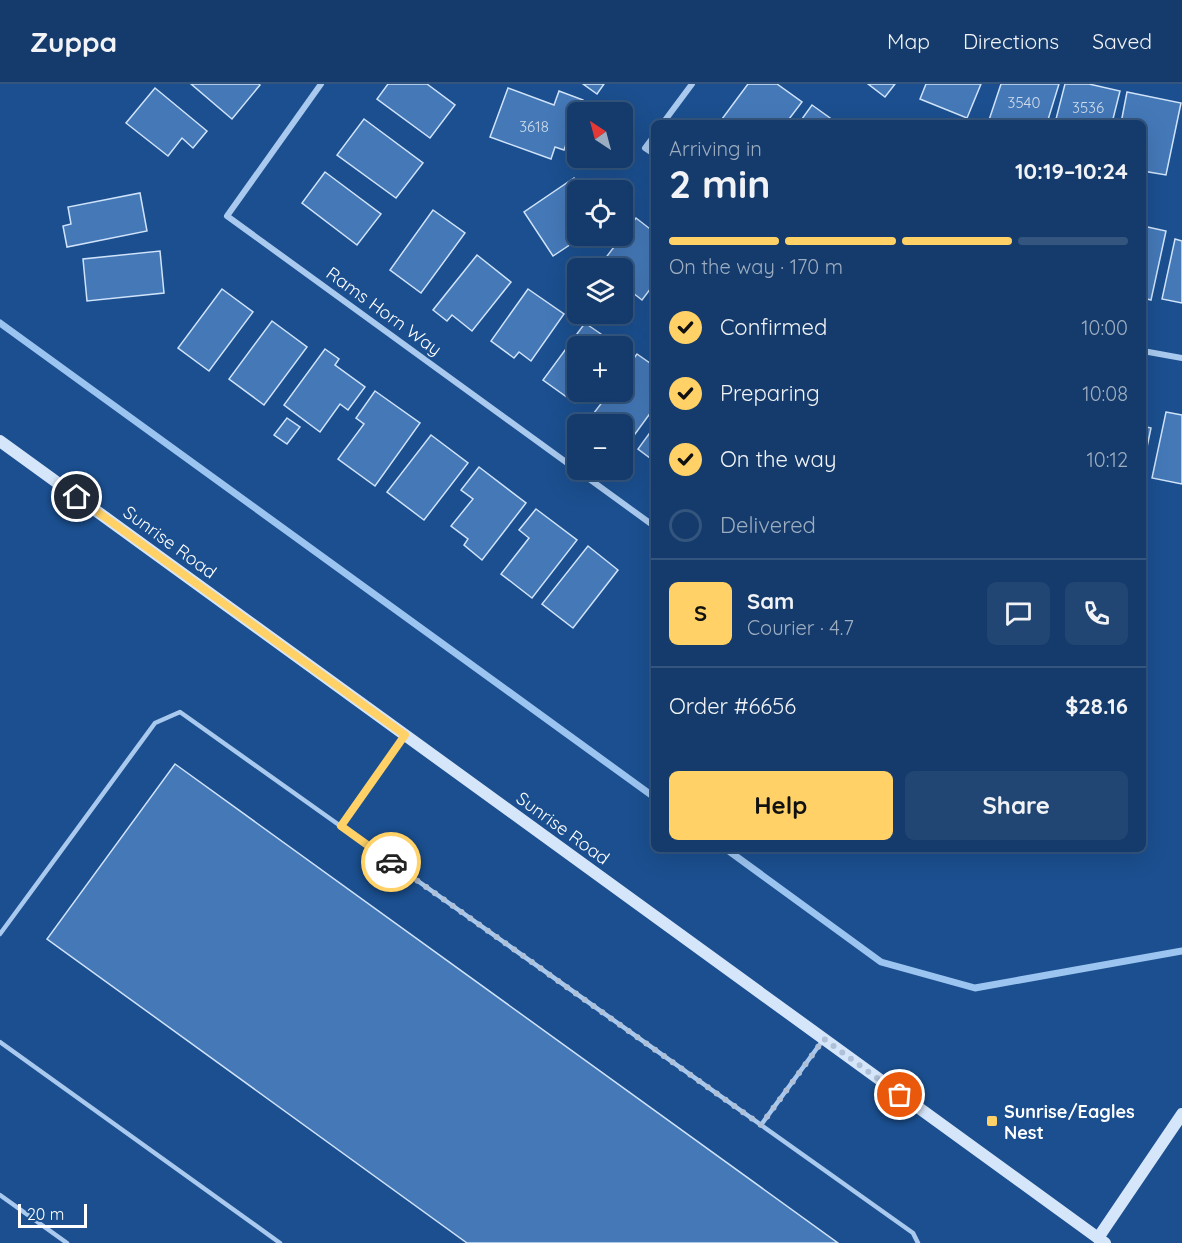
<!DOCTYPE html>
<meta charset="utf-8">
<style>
body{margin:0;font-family:Quicksand,sans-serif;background:#214673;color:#f1f3f6;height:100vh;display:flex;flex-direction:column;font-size:22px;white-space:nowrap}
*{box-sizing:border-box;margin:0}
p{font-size:20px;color:#9dadc1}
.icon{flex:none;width:33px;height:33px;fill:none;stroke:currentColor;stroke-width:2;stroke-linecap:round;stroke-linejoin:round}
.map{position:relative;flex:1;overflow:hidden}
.sheet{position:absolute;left:651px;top:36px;width:495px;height:732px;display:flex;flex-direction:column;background:#143b6b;border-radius:9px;box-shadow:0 6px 24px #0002,0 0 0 2px #33557e}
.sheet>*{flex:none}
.needle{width:39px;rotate:324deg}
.tools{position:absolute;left:567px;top:18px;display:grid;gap:12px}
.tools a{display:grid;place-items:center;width:66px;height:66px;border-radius:9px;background:#143b6b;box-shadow:0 6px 24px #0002,0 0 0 2px #33557e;font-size:30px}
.scale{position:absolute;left:18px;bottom:15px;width:69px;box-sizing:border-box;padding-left:6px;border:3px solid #fff;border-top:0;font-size:16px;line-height:21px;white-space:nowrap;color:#fff;-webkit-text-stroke:4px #1b4f8f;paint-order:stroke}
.pin{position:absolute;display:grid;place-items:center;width:51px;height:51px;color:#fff;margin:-26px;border:3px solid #fff;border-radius:50%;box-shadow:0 2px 6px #0007}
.courier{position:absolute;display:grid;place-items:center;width:60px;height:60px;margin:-30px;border:4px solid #ffd166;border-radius:50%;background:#fff;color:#222;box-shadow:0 2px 8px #0007}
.head em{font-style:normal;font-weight:700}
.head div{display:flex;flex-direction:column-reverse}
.head{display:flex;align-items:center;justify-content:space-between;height:102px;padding:0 18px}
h1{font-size:39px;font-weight:700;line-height:45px}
.bar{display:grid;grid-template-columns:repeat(4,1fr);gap:9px 6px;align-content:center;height:72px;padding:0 18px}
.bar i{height:8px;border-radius:4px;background:#33557e}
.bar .on{background:#ffd166}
.bar p{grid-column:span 4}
.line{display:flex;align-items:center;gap:15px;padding:0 18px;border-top:2px solid #33557e}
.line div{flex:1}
.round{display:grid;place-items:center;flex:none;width:63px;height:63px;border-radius:9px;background:#214673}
ol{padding:0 18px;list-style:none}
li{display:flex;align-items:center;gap:18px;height:66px}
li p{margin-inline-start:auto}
li .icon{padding:6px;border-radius:50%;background:#ffd166;color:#111;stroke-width:4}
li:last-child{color:#9dadc1}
li i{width:33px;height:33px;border:3px solid #33557e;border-radius:50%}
.button{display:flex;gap:12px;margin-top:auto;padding:12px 18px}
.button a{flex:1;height:69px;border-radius:9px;background:#ffd166;color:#111;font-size:24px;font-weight:700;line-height:69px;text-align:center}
.button a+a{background:#214673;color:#f1f3f6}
header{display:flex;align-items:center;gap:36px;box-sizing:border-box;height:84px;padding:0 30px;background:#143b6b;border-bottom:2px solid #33557e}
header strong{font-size:28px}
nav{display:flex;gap:33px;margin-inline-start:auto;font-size:21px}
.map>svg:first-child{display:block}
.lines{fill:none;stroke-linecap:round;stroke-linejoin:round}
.stream{stroke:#9cc4f0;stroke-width:7}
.building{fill:#4478b7;stroke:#cfe3fa;stroke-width:1.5}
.lane{stroke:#a9c9ee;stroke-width:4.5}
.street{stroke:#a9c9ee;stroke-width:6}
.secondary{stroke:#d6e6fa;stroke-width:12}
.done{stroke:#afc1d8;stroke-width:6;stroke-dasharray:0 10.8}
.route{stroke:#ffd166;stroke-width:8}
.poi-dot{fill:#ffd166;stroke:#1b4f8f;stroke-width:2}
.labels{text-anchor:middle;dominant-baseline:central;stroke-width:4.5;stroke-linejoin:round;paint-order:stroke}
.number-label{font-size:15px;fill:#d0dded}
.street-label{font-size:18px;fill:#fff;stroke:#1b4f8f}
.poi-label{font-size:18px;font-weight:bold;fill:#fff;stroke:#1b4f8f;text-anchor:start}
</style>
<header>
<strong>Zuppa</strong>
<nav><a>Map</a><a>Directions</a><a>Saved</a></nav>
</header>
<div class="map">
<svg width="1182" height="1159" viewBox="0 0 1182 1159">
<rect width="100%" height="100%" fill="#1b4f8f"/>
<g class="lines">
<!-- stream -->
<g class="stream">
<path d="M0,239L654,713"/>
<path d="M726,765L881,878L975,904L1182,867"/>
</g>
</g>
<!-- building -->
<g class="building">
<path d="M191,0H259L260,1L232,35Z"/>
<path d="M388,0H427L455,21L430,54L377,15Z"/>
<path d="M583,0H604L597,10Z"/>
<path d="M748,0H777L802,18L786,39H719Z"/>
<path d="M868,0H895L885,13Z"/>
<path d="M926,0H981L967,34L920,15Z"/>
<path d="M1001,0H1059L1047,39H1000L989,36Z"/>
<path d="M1065,0H1089L1120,7L1112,39H1055Z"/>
<path d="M155,4L207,47L193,64L182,54L168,72L126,39Z"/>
<path d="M508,4L554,21L559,7L583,16L579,28H578L564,66L555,63L551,75L490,53Z"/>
<path d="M1127,8L1181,19L1166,91L1143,87V39H1121Z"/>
<path d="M812,21L837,39H799Z"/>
<path d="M364,35L423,79L396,114L337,71Z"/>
<path d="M325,88L381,130L357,161L302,119Z"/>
<path d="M574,94L582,106H578V152H583L553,172L524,128Z"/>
<path d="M140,109L147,147L67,163L63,142L71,140L68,123Z"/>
<path d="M433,126L465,149L421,209L390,186Z"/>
<path d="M636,134L654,148V200L642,216L624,202L622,204V184H598Z"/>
<path d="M1143,142L1166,147L1151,216L1143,214Z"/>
<path d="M1175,155L1182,157V219L1162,215Z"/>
<path d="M160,167L164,209L87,217L83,175Z"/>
<path d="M477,171L511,198L472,247L452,231L447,237L433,226Z"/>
<path d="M222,205L253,228L209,287L178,264Z"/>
<path d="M528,205L564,230L531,277L519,268L514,274L491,257Z"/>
<path d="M272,237L307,263L264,321L229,295Z"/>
<path d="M585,239L617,261L616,262H578V308H584L575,319L543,296Z"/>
<path d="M325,265L339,275L335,281L365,303L348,326L340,320L320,348L284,321Z"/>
<path d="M637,270L654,282V324L627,361L622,358V340H599L590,334L610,308H622V290Z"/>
<path d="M375,307L420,339L375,402L338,375L364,340L356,334Z"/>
<path d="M1166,328L1182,331V400L1152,394Z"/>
<path d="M287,334L300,343L287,360L274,351Z"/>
<path d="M1143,342L1151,344L1143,382Z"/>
<path d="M654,343V377L638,365Z"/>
<path d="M431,351L468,379L424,436L387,408Z"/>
<path d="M479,383L526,419L482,476L464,461L468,455L451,442L473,415L461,406Z"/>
<path d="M536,425L577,456L532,514L501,490L529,454L519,446Z"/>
<path d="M588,462L618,486L573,544L542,520Z"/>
<path d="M175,680L838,1159H467L47,855Z"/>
</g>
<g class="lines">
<!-- lane -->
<g class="lane">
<path d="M341,742L405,651"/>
<path d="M0,850L155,639L180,628L913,1149L918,1159"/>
<path d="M0,958L280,1159"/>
<path d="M761,1041L823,956"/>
<path d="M0,1111L67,1159"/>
</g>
<!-- street -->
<g class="street">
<path d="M321,0L227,132L654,442"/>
<path d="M663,39L692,0"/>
<path d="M654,52L645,64L654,70"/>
<path d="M1143,267L1182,274"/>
</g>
<!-- secondary -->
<g class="secondary">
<path d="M0,357L1105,1159"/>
<path d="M1098,1154L1182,1030"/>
</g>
</g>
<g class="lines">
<!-- done -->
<path class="done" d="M391,778L761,1041L824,955L900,1011"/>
<!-- route -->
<path class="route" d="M77,413L405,651L341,742L391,778"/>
</g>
<!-- markers -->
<rect class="poi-dot" x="986" y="1031" width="12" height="12" rx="3"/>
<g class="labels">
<!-- number labels -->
<g class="number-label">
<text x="1024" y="18">3540</text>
<text x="1088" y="23">3536</text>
<text x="534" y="42">3618</text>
</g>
<!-- street labels -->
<g class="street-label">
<text transform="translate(384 227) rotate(36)">Rams Horn Way</text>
<text transform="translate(170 458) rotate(36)">Sunrise Road</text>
<text transform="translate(563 744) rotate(36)">Sunrise Road</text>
</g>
<!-- poi labels -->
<g class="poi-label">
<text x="1004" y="1027">Sunrise/Eagles<tspan x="1004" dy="21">Nest</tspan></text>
</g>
</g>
</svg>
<div class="tools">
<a><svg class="needle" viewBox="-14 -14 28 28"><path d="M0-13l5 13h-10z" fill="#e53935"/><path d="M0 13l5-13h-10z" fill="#9dadc1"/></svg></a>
<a><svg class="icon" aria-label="locate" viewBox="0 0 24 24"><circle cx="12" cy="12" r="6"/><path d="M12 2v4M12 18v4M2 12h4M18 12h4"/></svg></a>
<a><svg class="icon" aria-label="layers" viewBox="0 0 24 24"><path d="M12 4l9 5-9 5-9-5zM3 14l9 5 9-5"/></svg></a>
<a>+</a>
<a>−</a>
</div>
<div class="scale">20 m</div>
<div class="pin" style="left:900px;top:1011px;background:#ea580c"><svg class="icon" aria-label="bag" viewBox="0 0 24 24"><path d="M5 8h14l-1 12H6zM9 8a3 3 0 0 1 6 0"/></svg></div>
<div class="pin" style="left:77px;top:413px;background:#1f2937"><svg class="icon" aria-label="home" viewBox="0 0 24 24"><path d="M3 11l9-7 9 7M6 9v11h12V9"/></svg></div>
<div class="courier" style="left:391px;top:778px"><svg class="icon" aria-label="car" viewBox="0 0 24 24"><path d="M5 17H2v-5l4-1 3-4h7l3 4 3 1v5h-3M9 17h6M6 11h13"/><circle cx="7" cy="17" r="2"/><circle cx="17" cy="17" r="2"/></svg></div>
<section class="sheet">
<div class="head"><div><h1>2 min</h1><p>Arriving in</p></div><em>10:19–10:24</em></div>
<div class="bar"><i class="on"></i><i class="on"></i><i class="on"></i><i></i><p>On the way · 170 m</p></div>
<ol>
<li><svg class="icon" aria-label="check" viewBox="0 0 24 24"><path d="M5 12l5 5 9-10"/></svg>Confirmed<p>10:00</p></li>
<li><svg class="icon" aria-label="check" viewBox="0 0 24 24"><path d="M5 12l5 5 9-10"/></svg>Preparing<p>10:08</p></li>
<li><svg class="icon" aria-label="check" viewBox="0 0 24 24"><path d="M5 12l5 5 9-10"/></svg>On the way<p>10:12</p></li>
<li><i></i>Delivered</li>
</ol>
<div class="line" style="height:108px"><b class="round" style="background:#ffd166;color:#111">S</b><div><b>Sam</b><p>Courier · 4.7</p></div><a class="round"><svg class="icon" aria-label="chat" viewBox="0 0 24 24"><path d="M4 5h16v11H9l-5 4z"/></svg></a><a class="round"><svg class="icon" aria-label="phone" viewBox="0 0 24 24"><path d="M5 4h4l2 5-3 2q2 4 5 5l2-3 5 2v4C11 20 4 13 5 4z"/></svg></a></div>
<div class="line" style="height:78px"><div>Order #6656</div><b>$28.16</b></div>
<div class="button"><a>Help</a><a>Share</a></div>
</section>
</div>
